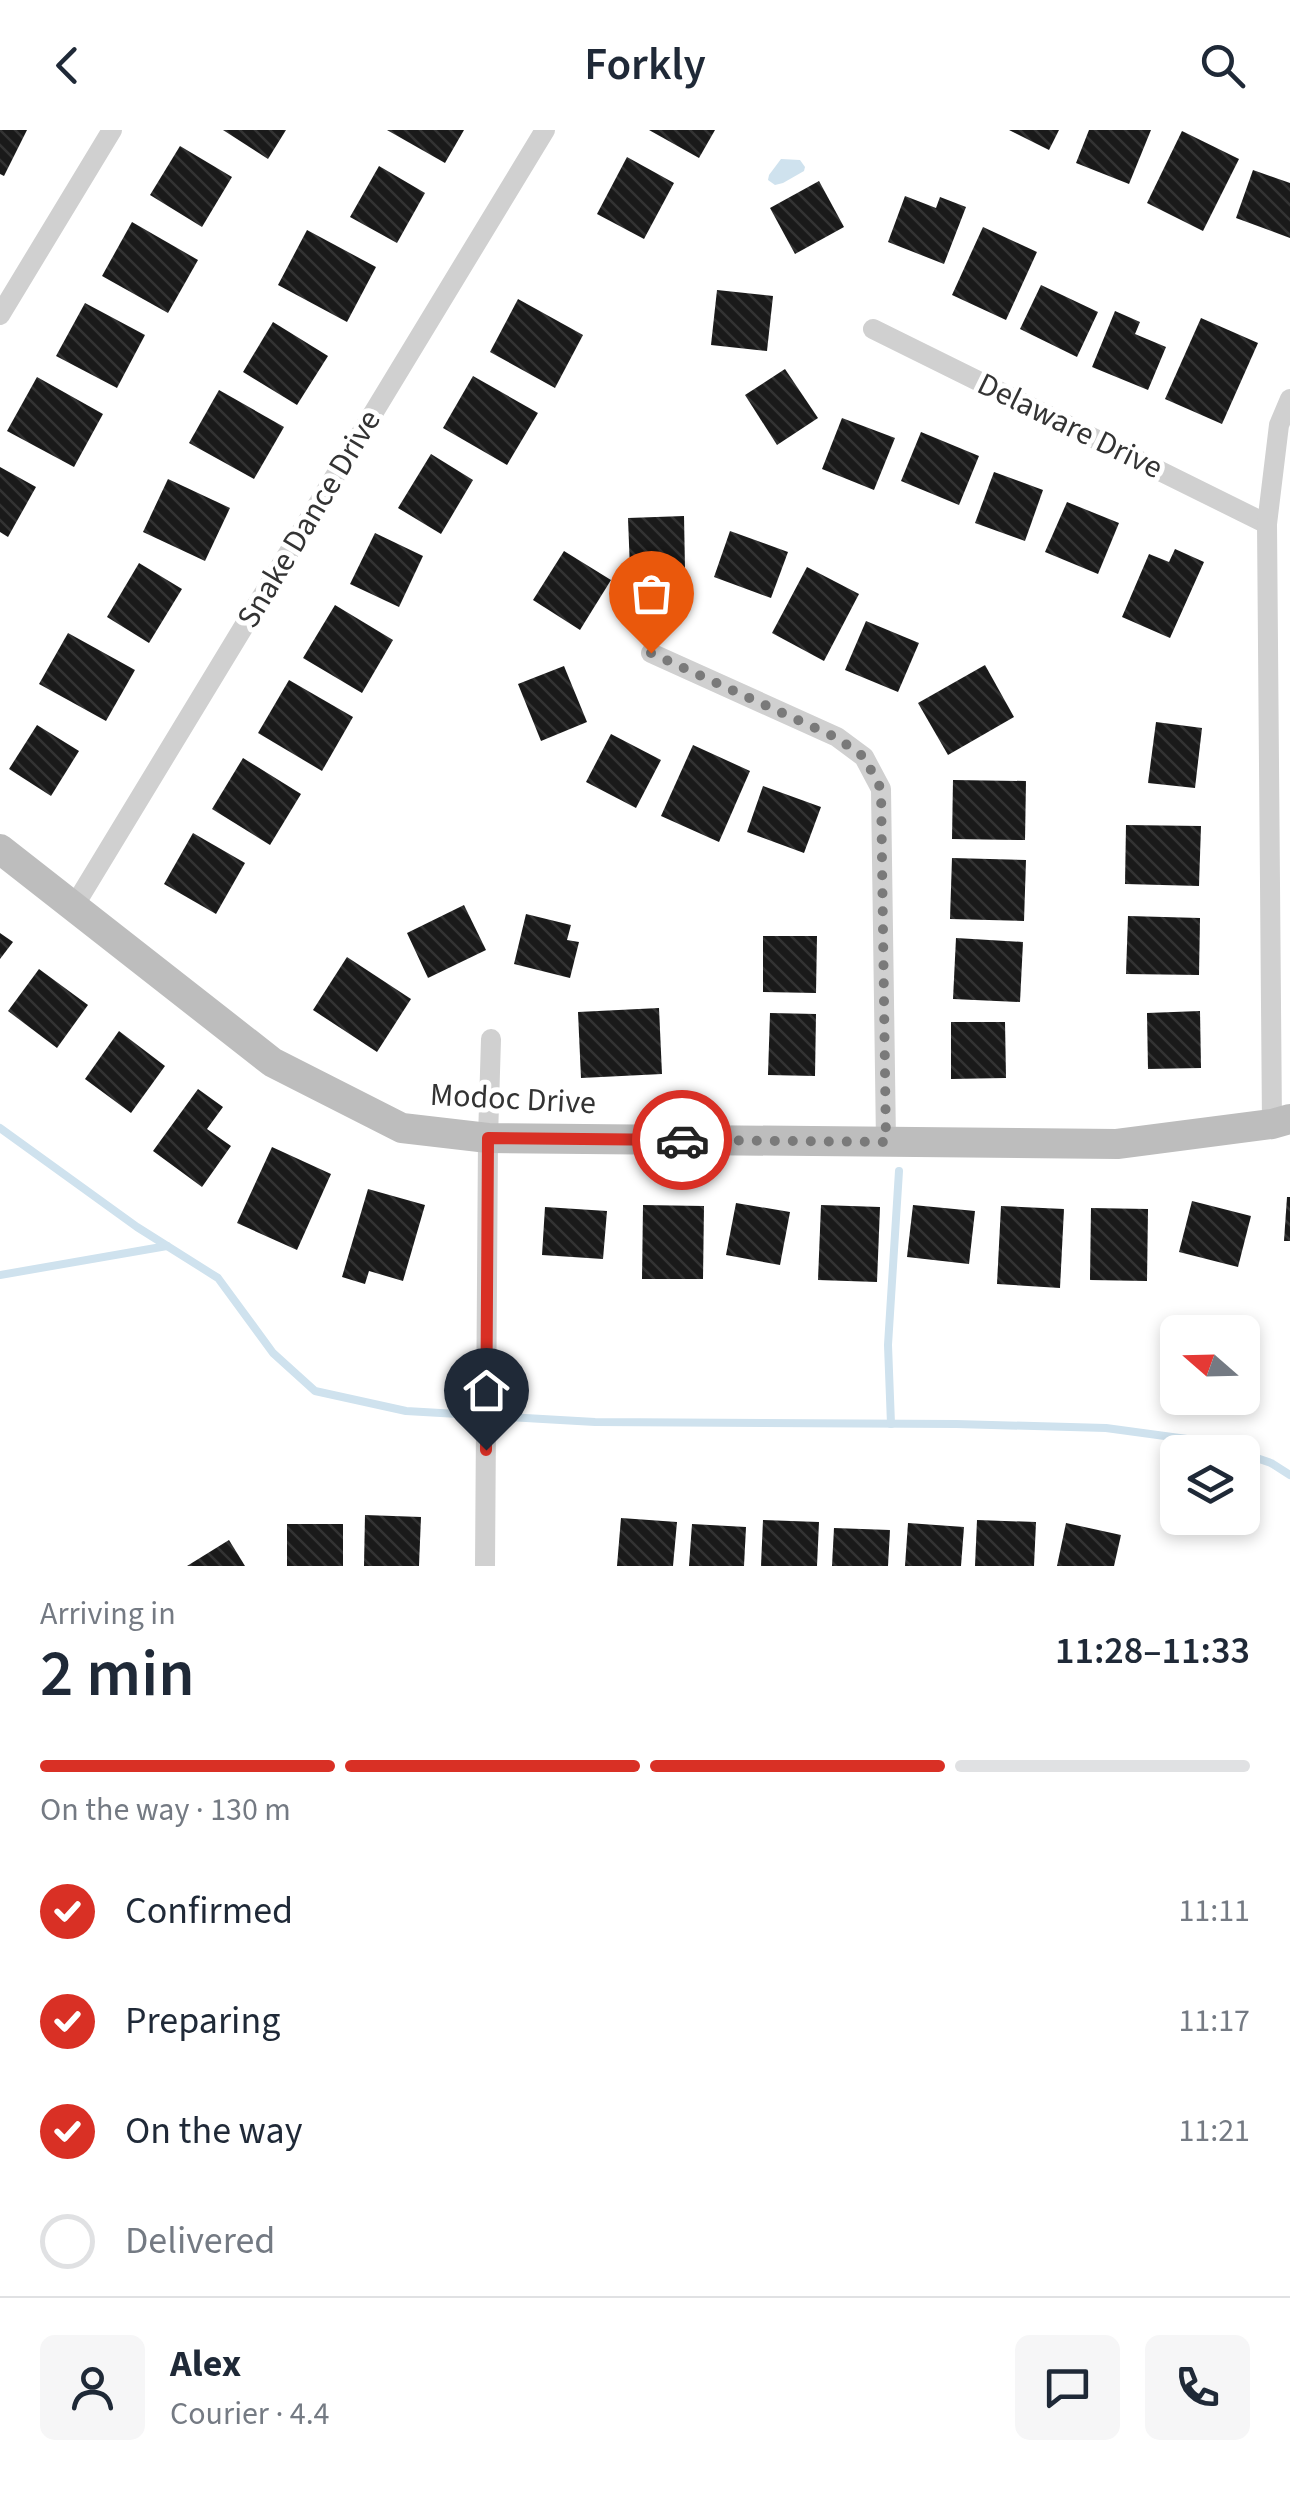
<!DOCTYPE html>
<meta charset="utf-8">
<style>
body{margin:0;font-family:"Source Sans 3",sans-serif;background:#f6f6f7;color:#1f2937;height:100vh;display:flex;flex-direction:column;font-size:38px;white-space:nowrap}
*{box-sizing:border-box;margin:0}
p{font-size:32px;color:#747a83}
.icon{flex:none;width:55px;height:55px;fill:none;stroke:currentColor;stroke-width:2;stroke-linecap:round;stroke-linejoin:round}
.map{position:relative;height:1436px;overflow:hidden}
.details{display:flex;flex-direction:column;background:#fff;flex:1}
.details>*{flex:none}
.needle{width:65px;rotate:290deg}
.controls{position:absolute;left:1160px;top:1185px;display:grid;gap:20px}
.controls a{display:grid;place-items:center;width:100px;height:100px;border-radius:15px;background:#fff;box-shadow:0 5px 15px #0003;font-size:50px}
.pin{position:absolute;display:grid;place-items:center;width:85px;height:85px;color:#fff;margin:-102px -42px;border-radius:50% 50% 50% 0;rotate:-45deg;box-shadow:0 0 10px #0007}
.pin .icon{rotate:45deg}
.courier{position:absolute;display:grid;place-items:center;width:100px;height:100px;margin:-50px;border:8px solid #d93025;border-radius:50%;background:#fff;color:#222;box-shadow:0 2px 12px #0007}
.head em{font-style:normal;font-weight:600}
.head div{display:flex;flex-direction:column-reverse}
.head{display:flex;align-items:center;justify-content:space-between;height:170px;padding:0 40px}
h1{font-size:65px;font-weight:600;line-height:75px}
.bar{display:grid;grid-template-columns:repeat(4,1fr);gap:15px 10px;align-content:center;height:120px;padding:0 40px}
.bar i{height:12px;border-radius:8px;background:#e0e1e3}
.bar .on{background:#d93025}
.bar p{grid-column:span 4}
.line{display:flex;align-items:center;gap:25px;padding:0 40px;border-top:2px solid #e0e1e3}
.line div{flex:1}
.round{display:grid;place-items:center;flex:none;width:105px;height:105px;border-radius:15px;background:#f6f6f7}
ol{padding:0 40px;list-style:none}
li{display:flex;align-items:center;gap:30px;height:110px}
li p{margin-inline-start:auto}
li .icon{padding:10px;border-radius:50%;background:#d93025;color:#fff;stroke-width:4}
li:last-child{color:#747a83}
li i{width:55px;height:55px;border:5px solid #e0e1e3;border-radius:50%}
header{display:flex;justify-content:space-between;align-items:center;height:130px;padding:0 40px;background:#fff;font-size:45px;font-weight:600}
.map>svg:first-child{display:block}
.water{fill:#cfe2ee}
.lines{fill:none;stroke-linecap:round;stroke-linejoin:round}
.stream{stroke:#cfe2ee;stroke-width:8}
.building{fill:url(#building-back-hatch)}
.street{stroke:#d0d0d0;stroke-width:20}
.secondary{stroke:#bdbdbd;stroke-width:30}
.done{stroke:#7a7a7a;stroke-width:10;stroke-dasharray:0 18}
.route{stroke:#d93025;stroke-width:12}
.labels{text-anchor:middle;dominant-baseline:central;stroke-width:10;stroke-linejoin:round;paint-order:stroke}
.street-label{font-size:32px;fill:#333;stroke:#fff}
</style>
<header><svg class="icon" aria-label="back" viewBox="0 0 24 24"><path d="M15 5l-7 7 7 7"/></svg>Forkly<svg class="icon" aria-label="search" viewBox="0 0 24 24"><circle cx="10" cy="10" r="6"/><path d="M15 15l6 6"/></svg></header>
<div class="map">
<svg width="1290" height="1436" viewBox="0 0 1290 1436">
<defs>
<pattern id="building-back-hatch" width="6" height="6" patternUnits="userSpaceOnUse" patternTransform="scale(2.5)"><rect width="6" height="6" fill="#1a1a1a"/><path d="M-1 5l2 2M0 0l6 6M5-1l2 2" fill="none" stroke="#333"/></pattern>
</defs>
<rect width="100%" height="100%" fill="#fff"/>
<!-- water -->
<path class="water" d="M781,29L800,30L805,37L804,41L783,53L775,55L768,50L769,45Z"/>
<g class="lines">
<!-- stream -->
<g class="stream">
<path d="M0,998L137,1097L218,1148L273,1223L315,1261L406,1281L595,1292L956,1294L1106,1298L1209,1312L1241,1322"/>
<path d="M0,1145L167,1116"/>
<path d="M891,1294L888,1215L899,1041"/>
<path d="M1242,1323L1271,1333L1290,1345"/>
</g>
</g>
<!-- building -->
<g class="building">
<path d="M0,0H27L4,46L0,44Z"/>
<path d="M223,0H286L268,29Z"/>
<path d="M387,0H464L445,33Z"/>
<path d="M649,0H715L699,28Z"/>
<path d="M1009,0H1059L1049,20Z"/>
<path d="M1089,0H1151L1129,54L1076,33Z"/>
<path d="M1182,1L1239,29L1203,101L1147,73Z"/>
<path d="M180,16L232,47L202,97L150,65Z"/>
<path d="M627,27L674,53L644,109L597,84Z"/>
<path d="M379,36L425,63L397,113L350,87Z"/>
<path d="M1253,40L1290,53V108L1236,88Z"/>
<path d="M819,51L844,97L795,124L770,78Z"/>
<path d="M905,66L936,78L940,67L966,77L944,134L888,112Z"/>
<path d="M132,92L198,130L168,183L102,146Z"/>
<path d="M983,97L1037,122L1006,190L952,165Z"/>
<path d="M307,100L376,137L347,192L278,155Z"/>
<path d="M1041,155L1098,182L1077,227L1020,199Z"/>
<path d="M717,160L773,166L767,221L711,215Z"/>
<path d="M518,169L583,205L555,258L490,222Z"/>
<path d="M85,173L145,205L117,258L56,226Z"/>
<path d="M1115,181L1140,192L1135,204L1166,217L1148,260L1092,237Z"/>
<path d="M1201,188L1258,213L1222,294L1165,269Z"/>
<path d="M273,192L328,226L297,275L243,242Z"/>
<path d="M785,239L818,288L777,315L745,265Z"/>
<path d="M473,246L538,283L507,335L443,298Z"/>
<path d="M37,247L103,284L74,337L7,301Z"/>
<path d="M219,260L284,297L254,349L189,313Z"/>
<path d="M842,288L895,308L874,360L822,339Z"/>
<path d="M921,302L979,326L959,375L901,351Z"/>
<path d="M431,324L473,350L441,404L398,378Z"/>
<path d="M0,337L36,357L8,407L0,402Z"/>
<path d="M994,342L1043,360L1025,411L975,393Z"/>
<path d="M168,349L230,378L205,431L143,402Z"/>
<path d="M1067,372L1119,393L1098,444L1045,422Z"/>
<path d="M684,386L685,439L630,440L628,388Z"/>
<path d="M730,401L788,422L771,468L714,447Z"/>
<path d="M375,403L423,426L399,477L350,454Z"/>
<path d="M1175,419L1204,432L1170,508L1122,487L1149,424L1169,432Z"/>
<path d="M564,421L611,450L580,500L533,470Z"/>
<path d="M139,433L182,459L149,513L107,487Z"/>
<path d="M807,437L859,464L824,531L772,503Z"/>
<path d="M335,475L393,510L362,563L303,528Z"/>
<path d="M866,491L919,513L898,562L845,540Z"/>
<path d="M68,503L135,540L106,591L39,554Z"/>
<path d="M985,535L1014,587L948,625L918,573Z"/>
<path d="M564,536L587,592L541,611L518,554Z"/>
<path d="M289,550L353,587L322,641L258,603Z"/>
<path d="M1156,592L1202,598L1195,658L1148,653Z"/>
<path d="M37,595L79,621L51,666L9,639Z"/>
<path d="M611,604L661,630L636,678L586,652Z"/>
<path d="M693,615L750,641L719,712L661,686Z"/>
<path d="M243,628L301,664L270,715L212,679Z"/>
<path d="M953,650L1026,651L1025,710L952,709Z"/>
<path d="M763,656L821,677L804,723L747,702Z"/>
<path d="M1126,695L1201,696L1199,756L1125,754Z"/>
<path d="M193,703L245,733L216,784L164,754Z"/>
<path d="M952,728L1026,730L1024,791L950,789Z"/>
<path d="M464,775L486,820L428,848L407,803Z"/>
<path d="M526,784L571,795L567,810L579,812L570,848L514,834Z"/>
<path d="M1128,786L1200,788L1199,845L1126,844Z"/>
<path d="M0,803L13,812L0,829Z"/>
<path d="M763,806H817L816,863L763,862Z"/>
<path d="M956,808L1023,812L1020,872L953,869Z"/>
<path d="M347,827L411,869L377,922L313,880Z"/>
<path d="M39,839L88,875L57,918L8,881Z"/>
<path d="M659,878L662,944L581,948L578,882Z"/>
<path d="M1200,881L1201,938L1148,939L1147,883Z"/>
<path d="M770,883L816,884L815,946L768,945Z"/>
<path d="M951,892H1005L1006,948L951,949Z"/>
<path d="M119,901L165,936L131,983L85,949Z"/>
<path d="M198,959L223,977L207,999L231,1016L202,1057L153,1021Z"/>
<path d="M272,1017L331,1044L297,1120L237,1093Z"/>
<path d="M368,1059L425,1075L403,1151L369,1141L365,1154L342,1147Z"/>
<path d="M1287,1067H1290V1111H1284Z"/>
<path d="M1192,1071L1251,1086L1238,1137L1179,1122Z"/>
<path d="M736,1073L790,1082L780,1135L726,1125Z"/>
<path d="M643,1075L704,1076L703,1149H642Z"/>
<path d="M821,1075L880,1077L877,1152L818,1150Z"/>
<path d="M913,1075L975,1081L969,1134L907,1127Z"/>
<path d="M1001,1076L1064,1079L1060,1158L997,1154Z"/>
<path d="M545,1077L607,1081L603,1129L542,1125Z"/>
<path d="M1091,1078L1148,1079L1147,1151L1090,1150Z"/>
<path d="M365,1385L421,1387L419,1436H364Z"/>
<path d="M621,1388L677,1392L673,1436H617Z"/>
<path d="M763,1390L819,1392L817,1436H761Z"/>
<path d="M977,1390L1036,1392L1034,1436H975Z"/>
<path d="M908,1393L964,1397L961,1436H905Z"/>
<path d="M1066,1393L1121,1405L1114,1436H1057Z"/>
<rect x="287" y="1394" width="56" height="42"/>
<path d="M692,1394L746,1397L744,1436H689Z"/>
<path d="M834,1398L890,1400L888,1436H832Z"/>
<path d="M229,1410L245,1436H187Z"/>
</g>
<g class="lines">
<!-- street -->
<g class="street">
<path d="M0,185L112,0"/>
<path d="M873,199L1267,394"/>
<path d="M651,523L837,607L864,627L881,659L886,1012"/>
<path d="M73,778L545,0"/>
<path d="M1272,994L1267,394L1279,295L1290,269"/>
<path d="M485,1436L488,1008L491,909"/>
</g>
<!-- secondary -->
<path class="secondary" d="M0,719L272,932L402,998L488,1008L1117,1014L1272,994L1290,989"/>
</g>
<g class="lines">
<!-- done -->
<path class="done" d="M651,523L837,608L864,627L881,659L886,1012L682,1010"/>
<!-- route -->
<path class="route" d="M486,1320L488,1008L682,1010"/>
</g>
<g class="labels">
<!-- street labels -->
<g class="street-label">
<text transform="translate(1070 296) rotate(26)">Delaware Drive</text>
<text transform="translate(309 389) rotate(-59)">Snake Dance Drive</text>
<text transform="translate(513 969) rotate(3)">Modoc Drive</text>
</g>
</g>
</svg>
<div class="controls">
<a><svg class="needle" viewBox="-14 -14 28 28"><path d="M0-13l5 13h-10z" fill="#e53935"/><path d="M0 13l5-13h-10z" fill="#747a83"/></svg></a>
<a><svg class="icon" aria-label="layers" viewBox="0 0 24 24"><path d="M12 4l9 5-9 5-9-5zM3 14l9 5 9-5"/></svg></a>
</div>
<div class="pin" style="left:651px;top:523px;background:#ea580c"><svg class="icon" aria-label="bag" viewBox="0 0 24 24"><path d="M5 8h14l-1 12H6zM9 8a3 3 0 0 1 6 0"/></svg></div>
<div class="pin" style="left:486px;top:1320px;background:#1f2937"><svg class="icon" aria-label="home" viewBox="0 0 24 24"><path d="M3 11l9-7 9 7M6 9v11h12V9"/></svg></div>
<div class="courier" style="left:682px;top:1010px"><svg class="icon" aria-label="car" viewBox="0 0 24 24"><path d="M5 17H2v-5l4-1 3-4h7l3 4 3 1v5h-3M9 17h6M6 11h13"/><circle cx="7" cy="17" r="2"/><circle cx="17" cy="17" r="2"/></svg></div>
</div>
<section class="details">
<div class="head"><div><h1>2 min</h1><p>Arriving in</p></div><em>11:28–11:33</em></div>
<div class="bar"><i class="on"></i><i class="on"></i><i class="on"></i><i></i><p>On the way · 130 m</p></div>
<ol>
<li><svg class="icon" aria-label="check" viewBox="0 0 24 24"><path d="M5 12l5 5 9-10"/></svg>Confirmed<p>11:11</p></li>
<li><svg class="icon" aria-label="check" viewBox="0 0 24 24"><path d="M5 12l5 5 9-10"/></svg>Preparing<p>11:17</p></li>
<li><svg class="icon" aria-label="check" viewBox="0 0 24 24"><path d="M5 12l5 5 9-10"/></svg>On the way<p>11:21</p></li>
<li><i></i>Delivered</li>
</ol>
<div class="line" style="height:180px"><a class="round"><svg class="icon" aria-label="person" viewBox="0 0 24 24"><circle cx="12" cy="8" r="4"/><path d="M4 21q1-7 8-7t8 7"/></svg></a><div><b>Alex</b><p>Courier · 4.4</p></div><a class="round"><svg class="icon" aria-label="chat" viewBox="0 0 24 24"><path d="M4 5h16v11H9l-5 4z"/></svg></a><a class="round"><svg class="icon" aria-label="phone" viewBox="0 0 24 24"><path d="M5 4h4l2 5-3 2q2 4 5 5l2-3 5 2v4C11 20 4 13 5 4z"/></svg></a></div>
</section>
